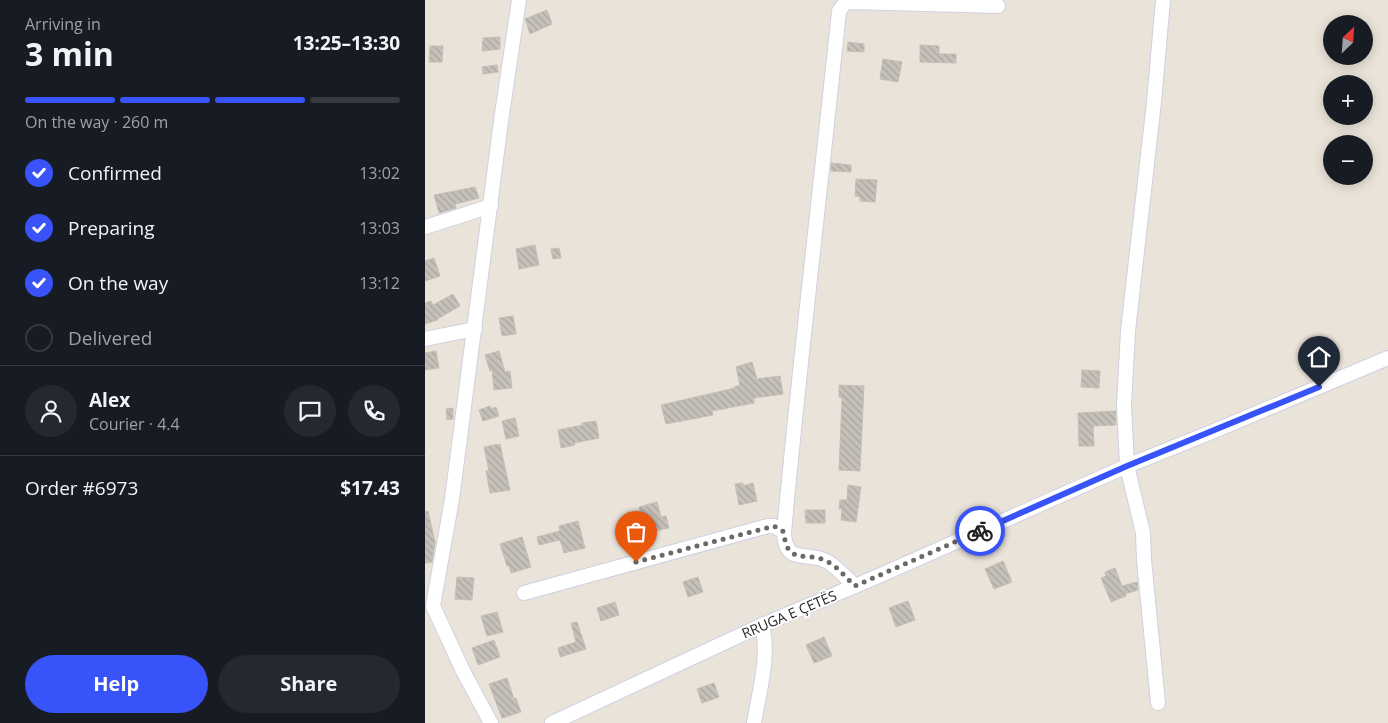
<!DOCTYPE html>
<meta charset="utf-8">
<style>
body{margin:0;font-family:"Open Sans",sans-serif;background:#242831;color:#f1f3f6;height:100vh;display:flex;flex-direction:column;font-size:19px;white-space:nowrap}
*{box-sizing:border-box;margin:0}
p{font-size:16px;color:#9ea1a6}
.icon{flex:none;width:28px;height:28px;fill:none;stroke:currentColor;stroke-width:2;stroke-linecap:round;stroke-linejoin:round}
.map{position:relative;flex:1;overflow:hidden}
.drawer{display:flex;flex-direction:column;background:#171b24;width:425px}
.drawer>*{flex:none}
.needle{width:32px;rotate:25deg}
.buttons{position:absolute;left:898px;top:15px;display:grid;gap:10px}
.buttons a{display:grid;place-items:center;width:50px;height:50px;border-radius:50%;background:#171b24;box-shadow:0 2px 12px #0003;font-size:25px}
.pin{position:absolute;display:grid;place-items:center;width:42px;height:42px;color:#fff;margin:-51px -21px;border-radius:50% 50% 50% 0;rotate:-45deg;box-shadow:0 0 5px #0007}
.pin .icon{rotate:45deg}
.courier{position:absolute;display:grid;place-items:center;width:50px;height:50px;margin:-25px;border:4px solid #3854f8;border-radius:50%;background:#fff;color:#222;box-shadow:0 1px 6px #0007}
.overview em{font-style:normal;font-weight:700}
.overview div{display:flex;flex-direction:column-reverse}
.overview{display:flex;align-items:center;justify-content:space-between;height:85px;padding:0 25px}
h1{font-size:32px;font-weight:700;line-height:38px}
.bar{display:grid;grid-template-columns:repeat(4,1fr);gap:8px 5px;align-content:center;height:60px;padding:0 25px}
.bar i{height:6px;border-radius:4px;background:#363941}
.bar .current{background:#3854f8}
.bar p{grid-column:span 4}
.line{display:flex;align-items:center;gap:12px;padding:0 25px;border-top:1px solid #363941}
.line div{flex:1}
.round{display:grid;place-items:center;flex:none;width:52px;height:52px;border-radius:26px;background:#242831}
ol{padding:0 25px;list-style:none}
li{display:flex;align-items:center;gap:15px;height:55px}
li p{margin-inline-start:auto}
li .icon{padding:5px;border-radius:50%;background:#3854f8;color:#fff;stroke-width:4}
li:last-child{color:#9ea1a6}
li i{width:28px;height:28px;border:2px solid #363941;border-radius:50%}
.cta{display:flex;gap:10px;margin-top:auto;padding:10px 25px}
.cta a{flex:1;height:58px;border-radius:30px;background:#3854f8;color:#fff;font-size:20px;font-weight:700;line-height:58px;text-align:center}
.cta a+a{background:#242831;color:#f1f3f6}
main{display:flex;flex:1;min-height:0}
.map>svg:first-child{display:block}
.building{fill:url(#building-back-hatch);stroke:#c5bfb3}
.lines{fill:none;stroke-linecap:round;stroke-linejoin:round}
.minor-casing{stroke:#ced1e1;stroke-width:16}
.minor{stroke:#fff;stroke-width:14}
.done{stroke:#6b6965;stroke-width:5;stroke-dasharray:0 9}
.route{stroke:#3854f8;stroke-width:6}
.labels{text-anchor:middle;dominant-baseline:central;stroke-width:4;stroke-linejoin:round;paint-order:stroke}
.street-label{font-size:14px;fill:#272727;stroke:#fff}
</style>
<main>
<section class="drawer">
<div class="overview"><div><h1>3 min</h1><p>Arriving in</p></div><em>13:25–13:30</em></div>
<div class="bar"><i class="current"></i><i class="current"></i><i class="current"></i><i></i><p>On the way · 260 m</p></div>
<ol>
<li><svg class="icon" aria-label="check" viewBox="0 0 24 24"><path d="M5 12l5 5 9-10"/></svg>Confirmed<p>13:02</p></li>
<li><svg class="icon" aria-label="check" viewBox="0 0 24 24"><path d="M5 12l5 5 9-10"/></svg>Preparing<p>13:03</p></li>
<li><svg class="icon" aria-label="check" viewBox="0 0 24 24"><path d="M5 12l5 5 9-10"/></svg>On the way<p>13:12</p></li>
<li><i></i>Delivered</li>
</ol>
<div class="line" style="height:90px"><a class="round"><svg class="icon" aria-label="person" viewBox="0 0 24 24"><circle cx="12" cy="8" r="4"/><path d="M4 21q1-7 8-7t8 7"/></svg></a><div><b>Alex</b><p>Courier · 4.4</p></div><a class="round"><svg class="icon" aria-label="chat" viewBox="0 0 24 24"><path d="M4 5h16v11H9l-5 4z"/></svg></a><a class="round"><svg class="icon" aria-label="phone" viewBox="0 0 24 24"><path d="M5 4h4l2 5-3 2q2 4 5 5l2-3 5 2v4C11 20 4 13 5 4z"/></svg></a></div>
<div class="line" style="height:65px"><div>Order #6973</div><b>$17.43</b></div>
<div class="cta"><a>Help</a><a>Share</a></div>
</section>
<div class="map">
<svg width="963" height="723" viewBox="0 0 963 723">
<defs>
<pattern id="building-back-hatch" width="6" height="6" patternUnits="userSpaceOnUse" patternTransform="scale(1.25)"><rect width="6" height="6" fill="#c5c0b9"/><path d="M-1 5l2 2M0 0l6 6M5-1l2 2" fill="none" stroke="#a9a59f"/></pattern>
</defs>
<rect width="100%" height="100%" fill="#eae3d9"/>
<!-- building -->
<g class="building">
<path d="M122,10L127,24L105,34L100,19Z"/>
<path d="M75,37V49L57,51L58,38Z"/>
<path d="M423,42L439,44V52L422,51Z"/>
<path d="M495,45L514,46V54H531V63L495,62Z"/>
<path d="M5,46H18L17,62H4Z"/>
<path d="M458,59L477,62L473,82L455,79Z"/>
<path d="M72,65L73,72L58,74L57,67Z"/>
<path d="M406,163L426,165V172L406,171Z"/>
<path d="M431,179L452,180L450,202L435,201V197L430,196Z"/>
<path d="M50,187L54,198L30,204L31,208L14,213L9,195Z"/>
<path d="M110,245L114,265L94,269L91,249Z"/>
<path d="M134,248L136,258L128,259L126,249Z"/>
<path d="M9,258L15,276L0,281V261Z"/>
<path d="M28,294L35,306L12,319L13,320L0,324V303L6,301L8,305Z"/>
<path d="M88,316L91,334L77,336L74,318Z"/>
<path d="M11,351L14,368L0,370V353Z"/>
<path d="M74,351L80,372L85,371L87,388L69,390L67,370L65,371L60,355Z"/>
<path d="M327,362L332,379L355,376L358,394L329,398V403L287,411L288,415L241,424L236,405L310,388L309,387L315,385L311,367Z"/>
<path d="M657,370L675,371L674,388L656,387Z"/>
<path d="M414,385L439,386L435,471L414,470L417,398L414,397Z"/>
<path d="M65,406L66,409L71,407L74,416L58,421L54,410Z"/>
<path d="M28,408V419L22,420L21,409Z"/>
<path d="M691,411V425L668,426L669,446H654L653,413Z"/>
<path d="M90,418L94,436L81,439L77,421Z"/>
<path d="M171,421L174,438L149,443L150,445L136,448L133,430L158,425L157,423Z"/>
<path d="M75,444L85,490L65,493L61,471H64L59,447Z"/>
<path d="M318,483V486L328,483L332,501L314,505L310,484Z"/>
<path d="M423,485L436,487L431,522L416,520L417,509H414L415,500H422Z"/>
<path d="M232,502L236,517L241,516L244,528L220,533L214,507Z"/>
<path d="M380,510H400V523H381Z"/>
<path d="M3,511L10,542L7,562L0,563V512Z"/>
<path d="M153,521L160,548L139,553L135,540L114,545L112,537L135,531L134,526Z"/>
<path d="M97,537L106,567L86,573L84,566H82L75,544Z"/>
<path d="M578,561L587,582L569,589L560,569Z"/>
<path d="M690,568L697,586L712,582L713,590L700,594L701,596L686,602L676,578L681,576L680,572Z"/>
<path d="M32,577L49,578L47,600L30,599Z"/>
<path d="M273,577L278,592L263,597L258,582Z"/>
<path d="M483,601L490,620L471,627L464,608Z"/>
<path d="M190,602L194,615L176,621L172,608Z"/>
<path d="M72,612L78,632L62,636L56,616Z"/>
<path d="M152,622L161,649L135,657L133,648L151,642L146,623Z"/>
<path d="M399,637L407,656L389,663L381,645Z"/>
<path d="M69,640L75,657L53,665L47,648Z"/>
<path d="M82,678L89,699L91,698L96,712L77,718L64,684Z"/>
<path d="M289,683L294,697L277,703L272,689Z"/>
</g>
<g class="lines">
<defs>
<g id="minor">
<path d="M0,227L66,206"/>
<path d="M0,339L50,329"/>
<path d="M430,586C421,578 413,568 403,562C384,550 360,567 359,532C375,358 396,185 414,11L420,3L425,2L573,6"/>
<path d="M99,593L343,526H349L359,532"/>
<path d="M733,703L719,560L718,533L702,466L699,405L703,331L729,102L738,0"/>
<path d="M66,723L38,671L8,606L27,499L76,121L94,0"/>
<path d="M127,723L337,625L449,578L702,466L789,431L963,358"/>
<path d="M329,723C334,692 345,656 337,625"/>
</g>
</defs>
<!-- minor casing -->
<use href="#minor" class="minor-casing"/>
<!-- minor -->
<use href="#minor" class="minor"/>
</g>
<g class="lines">
<!-- done -->
<path class="done" d="M211,562L349,526L359,532C361,567 383,550 403,562C413,567 421,578 430,586L555,531"/>
<!-- route -->
<path class="route" d="M555,531L702,466L894,387"/>
</g>
<g class="labels">
<!-- street labels -->
<g class="street-label">
<text transform="translate(364 614) rotate(-23)">RRUGA E ÇETËS</text>
</g>
</g>
</svg>
<div class="buttons">
<a><svg class="needle" viewBox="-14 -14 28 28"><path d="M0-13l5 13h-10z" fill="#e53935"/><path d="M0 13l5-13h-10z" fill="#9ea1a6"/></svg></a>
<a>+</a>
<a>−</a>
</div>
<div class="pin" style="left:211px;top:562px;background:#ea580c"><svg class="icon" aria-label="bag" viewBox="0 0 24 24"><path d="M5 8h14l-1 12H6zM9 8a3 3 0 0 1 6 0"/></svg></div>
<div class="pin" style="left:894px;top:387px;background:#1f2937"><svg class="icon" aria-label="home" viewBox="0 0 24 24"><path d="M3 11l9-7 9 7M6 9v11h12V9"/></svg></div>
<div class="courier" style="left:555px;top:531px"><svg class="icon" aria-label="bike" viewBox="0 0 24 24"><circle cx="6" cy="16" r="4"/><circle cx="18" cy="16" r="4"/><path d="M6 16l4-8h5l3 8M10 8l3 8H6M13 5h3"/></svg></div>
</div>
</main>
